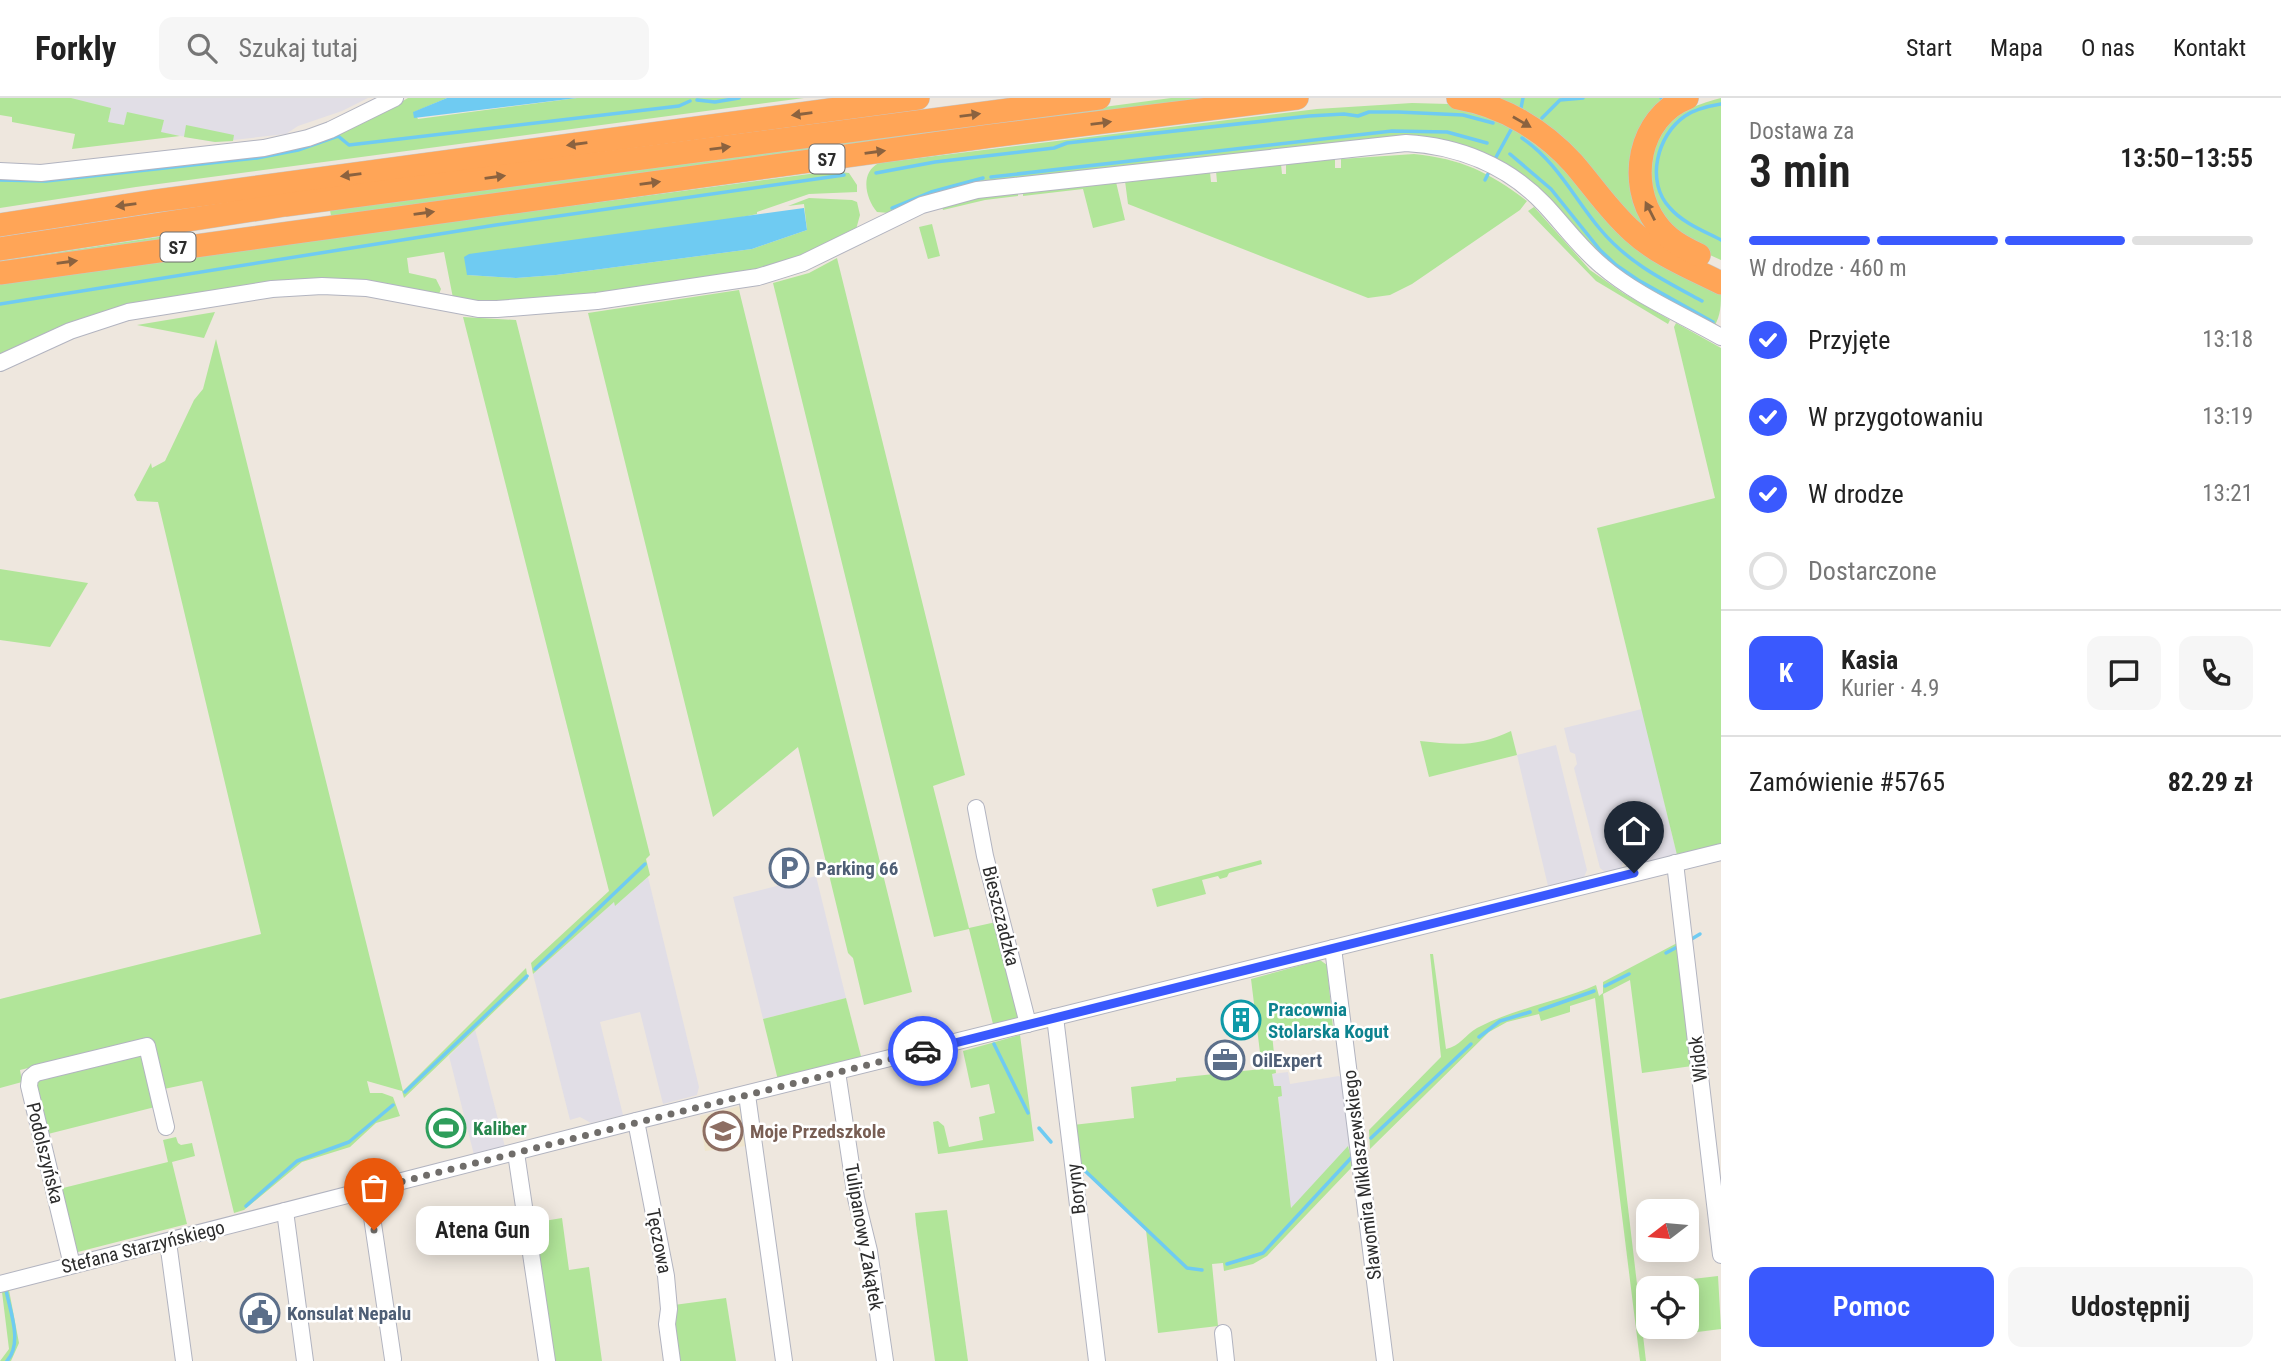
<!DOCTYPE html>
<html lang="pl">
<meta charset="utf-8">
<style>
body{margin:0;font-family:"Roboto Condensed",sans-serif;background:#f6f6f6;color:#222;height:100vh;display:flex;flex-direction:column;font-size:26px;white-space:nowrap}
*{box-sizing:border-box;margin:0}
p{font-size:23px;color:#767676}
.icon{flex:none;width:38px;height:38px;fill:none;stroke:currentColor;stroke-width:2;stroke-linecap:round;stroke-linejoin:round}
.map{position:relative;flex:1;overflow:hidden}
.panel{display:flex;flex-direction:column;background:#fff;width:560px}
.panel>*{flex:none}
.needle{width:46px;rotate:254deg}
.controls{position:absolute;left:1636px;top:1101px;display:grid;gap:14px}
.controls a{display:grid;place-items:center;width:63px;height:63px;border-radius:14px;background:#fff;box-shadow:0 4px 18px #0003;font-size:35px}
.pin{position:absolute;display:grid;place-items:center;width:60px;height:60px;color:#fff;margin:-72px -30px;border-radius:50% 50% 50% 0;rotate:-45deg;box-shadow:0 0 7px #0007}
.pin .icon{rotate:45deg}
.courier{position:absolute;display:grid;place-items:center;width:70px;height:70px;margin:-35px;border:5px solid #3a59fe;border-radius:50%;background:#fff;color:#222;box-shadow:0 2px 9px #0007}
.bubble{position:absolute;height:49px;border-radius:14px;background:#fff;box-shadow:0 4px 18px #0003;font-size:23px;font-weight:600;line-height:49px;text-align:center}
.summary em{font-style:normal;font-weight:600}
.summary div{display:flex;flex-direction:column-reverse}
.summary{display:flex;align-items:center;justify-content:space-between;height:119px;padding:0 28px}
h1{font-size:46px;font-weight:600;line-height:52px}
.bar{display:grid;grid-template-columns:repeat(4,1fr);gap:10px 7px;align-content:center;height:84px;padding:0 28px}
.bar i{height:9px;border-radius:5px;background:#e0e0e0}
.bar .on{background:#3a59fe}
.bar p{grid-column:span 4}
.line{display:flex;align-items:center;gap:18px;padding:0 28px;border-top:2px solid #e0e0e0}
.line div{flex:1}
.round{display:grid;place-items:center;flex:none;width:74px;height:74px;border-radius:14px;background:#f6f6f6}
ol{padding:0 28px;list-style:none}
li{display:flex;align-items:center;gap:21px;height:77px}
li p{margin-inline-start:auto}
li .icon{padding:7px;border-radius:50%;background:#3a59fe;color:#fff;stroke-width:4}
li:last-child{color:#767676}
li i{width:38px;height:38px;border:4px solid #e0e0e0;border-radius:50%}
.action{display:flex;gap:14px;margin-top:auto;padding:14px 28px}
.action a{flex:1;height:80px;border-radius:14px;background:#3a59fe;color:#fff;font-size:28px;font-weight:600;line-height:80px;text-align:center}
.action a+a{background:#f6f6f6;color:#222}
header{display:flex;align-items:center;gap:42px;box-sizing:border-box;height:98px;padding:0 35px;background:#fff;border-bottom:2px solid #e0e0e0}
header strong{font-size:33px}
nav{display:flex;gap:38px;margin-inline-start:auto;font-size:24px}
.search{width:490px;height:63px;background:#f6f6f6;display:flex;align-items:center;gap:18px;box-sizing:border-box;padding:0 24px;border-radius:14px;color:#767676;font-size:26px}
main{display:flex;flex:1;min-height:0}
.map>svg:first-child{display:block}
.industrial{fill:#e1dee6}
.education{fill:#efe5cd}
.green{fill:#b1e599}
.water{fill:#6fcbf2}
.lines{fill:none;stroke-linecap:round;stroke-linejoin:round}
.stream{stroke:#6fcbf2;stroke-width:3.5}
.minor-casing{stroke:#b2b4c0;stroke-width:18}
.highway-casing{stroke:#c8c8c8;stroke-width:24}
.minor{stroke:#fff;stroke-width:16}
.highway{stroke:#ffa557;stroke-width:23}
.oneway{fill:#8b623f}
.done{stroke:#706d6a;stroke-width:7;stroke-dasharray:0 12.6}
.route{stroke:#3a59fe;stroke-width:9}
.labels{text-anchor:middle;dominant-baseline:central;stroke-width:5;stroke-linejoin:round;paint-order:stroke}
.shield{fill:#fff;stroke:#6b6b6b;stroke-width:2}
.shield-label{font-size:18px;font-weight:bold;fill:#2c2c2c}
.service-label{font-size:19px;font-weight:bold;fill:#4e5e75;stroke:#fff;text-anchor:start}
.street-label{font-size:19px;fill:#2c2c2c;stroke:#fff}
.culture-label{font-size:19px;font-weight:bold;fill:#0d838f;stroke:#fff;text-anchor:start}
.leisure-label{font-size:19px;font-weight:bold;fill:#27864d;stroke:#fff;text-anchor:start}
.education-label{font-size:19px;font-weight:bold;fill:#785e54;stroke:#fff;text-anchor:start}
</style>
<header>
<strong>Forkly</strong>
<div class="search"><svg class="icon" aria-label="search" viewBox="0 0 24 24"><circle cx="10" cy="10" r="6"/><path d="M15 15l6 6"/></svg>Szukaj tutaj</div>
<nav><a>Start</a><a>Mapa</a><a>O nas</a><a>Kontakt</a></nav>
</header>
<main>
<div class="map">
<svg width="1721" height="1263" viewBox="0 0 1721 1263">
<rect width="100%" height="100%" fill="#eee7de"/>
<!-- industrial -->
<g class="industrial">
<path d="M0,0H368L342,13L298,28L286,36L215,44L124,28Z"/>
<path d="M1642,611L1677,757L1644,765L1637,759L1624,762L1621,771L1605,774L1600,770L1574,670L1577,666L1575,656L1570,654L1564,630Z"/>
<path d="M1556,647L1587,772L1584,779L1548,788L1517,657Z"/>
<path d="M816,778L846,900L763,921L733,799Z"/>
<path d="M648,779L699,989L697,997L663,1006L640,914L600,924L623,1017L591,1025L580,1019L570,1022L533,876L614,804L616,807Z"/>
<path d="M475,931L505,1049L474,1057L449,958Z"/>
<path d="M1288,974L1290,986L1339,978L1343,982L1351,1046L1291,1111L1278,998L1280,988H1274L1272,976Z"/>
</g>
<!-- education -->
<path class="education" d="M740,1008L746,1048L705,1053L700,1018Z"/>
<!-- green -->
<g class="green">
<path d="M0,0H71L111,10L108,24L124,27L127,14L164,22L161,34L180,38L72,51L75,36L12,24V19L0,17Z"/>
<path d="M408,0H447L414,14L418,21L577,0H804L136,89L0,110V77L233,59L387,12Z"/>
<path d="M1171,0H1225L331,118L330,112Z"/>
<path d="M1482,0H1673L1638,41L1661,148Z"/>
<path d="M1721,0V162L1692,149L1672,133L1648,93C1650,78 1650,58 1655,44C1666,16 1695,7 1721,0Z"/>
<path d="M1412,5L1449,6L1476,11L1516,27L1721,193C1721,207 1721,217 1714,229L1618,175L1492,59L1472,51L1437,41L1158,66L889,115L877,114C865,100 860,74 879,65L1317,11Z"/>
<path d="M186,27L234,37L233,43L215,44L184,39Z"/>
<path d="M1414,56C1462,61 1489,74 1527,103L1520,112L1412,186L1390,197L1368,200L1128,106L1125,83L1210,74L1211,84H1217L1216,73L1281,66L1282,76H1286V66L1335,61V70H1341V61Z"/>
<path d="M832,73L849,75L857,87V94L809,96L757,114V116L467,177L516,180L556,177L752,151L807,132L804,106L788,108L809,100L852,102L857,104L860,117L855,135L832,147L761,173L579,201L485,205L453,200L444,154L407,160L409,175L436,181L441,191L439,196L403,192L212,195L0,259V184Z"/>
<path d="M1116,84L1125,122L1093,130L1083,91L1023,98V94Z"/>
<path d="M1018,94V98L985,102L943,112L942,109L988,98Z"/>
<path d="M1534,109L1590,172L1623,195L1670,222L1668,226L1596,183L1528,113Z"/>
<path d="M932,126L940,158L928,161L919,129Z"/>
<path d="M191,134L192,139L0,167V163Z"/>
<path d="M837,160L965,677L933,688L969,830L996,824L1020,920L993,926L969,831L934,839L773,185L809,175Z"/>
<path d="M739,192L912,894L864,907L853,860L848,855L798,649L713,719L588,215Z"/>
<path d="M215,214L204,240L137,227Z"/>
<path d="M463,219L516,222L650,757L646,761L650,777L615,808L614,804L533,876L531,865L609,793Z"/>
<path d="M1676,225L1721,250V746L1677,757L1597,430L1715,400L1674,229Z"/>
<path d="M216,241L403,993L526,870L528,881L404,1000L402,993L367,983L370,995H382L393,999L400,1018L376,1025L350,1049L302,1064L244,1112L234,1115L202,983L164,991L151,940L20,972L22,984L0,990V901L261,836L158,404L137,403L134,397L151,365L152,370L165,363L194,302L203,291Z"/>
<path d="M0,471L88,485L50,549L0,542Z"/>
<path d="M1511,633L1517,657L1429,679L1420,643C1456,647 1478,649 1511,633Z"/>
<path d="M1261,762L1262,766L1229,775L1227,779L1220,781L1218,778L1202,782L1206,796L1157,809L1152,791Z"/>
<path d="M1679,844L1692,968L1642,975L1630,882L1603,896L1646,1263H1640L1595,900L1570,908V914L1541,923L1539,916L1507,924L1489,934L1370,1051L1369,1032L1441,959L1430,856H1433L1446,951C1460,948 1465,937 1477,930C1515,910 1557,904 1596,887L1599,898L1603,895V884Z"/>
<path d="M1320,862L1327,867L1333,930L1319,932V929L1272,936L1276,975L1272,976L1274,988H1281L1282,998L1278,999L1291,1110L1348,1048L1353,1068L1267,1158L1253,1166L1224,1173L1223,1165L1212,1166L1218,1228L1158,1235L1146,1132L1078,1067L1073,1027L1134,1020L1131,989L1176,983V980L1262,971L1251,881Z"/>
<path d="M846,900L862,962L778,982L763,921Z"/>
<path d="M1020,937L1034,1043L938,1056L933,1024L938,1023L944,1028L949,1049L983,1042L979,1019L995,1015L989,986L971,990L963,953Z"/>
<path d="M139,955L143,958L155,1009L48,1036L35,985L37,982Z"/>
<path d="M176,1039L178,1045L181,1047L192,1045L195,1058L172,1064L187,1126L74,1155L59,1091L168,1064L163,1042Z"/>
<path d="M947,1112L968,1263H935L916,1126L915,1115Z"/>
<path d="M562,1120L569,1172L589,1169L602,1263H551L532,1125Z"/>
<path d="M1718,1178L1721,1231L1674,1237L1673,1229L1687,1228V1190H1668L1667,1184Z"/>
<path d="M9,1192L19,1245L11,1263H0L9,1251L2,1194Z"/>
<path d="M726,1200L736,1263H679L674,1207Z"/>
</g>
<!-- water -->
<g class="water">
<path d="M447,0H577L414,20L413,14Z"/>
<path d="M804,110L807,132L752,151L556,177L516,180L467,177L464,159L469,156Z"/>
</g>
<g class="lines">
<!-- stream -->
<g class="stream">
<path d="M1661,0H1662"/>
<path d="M697,2L715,4L739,0"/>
<path d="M1721,6C1709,8 1695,11 1685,18C1657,37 1645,84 1670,110C1683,125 1704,133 1721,142"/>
<path d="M1520,15L1523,0"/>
<path d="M1542,20L1560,2L1583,0"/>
<path d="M1522,40C1557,64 1574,100 1600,131C1628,165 1665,183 1702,203"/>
<path d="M1510,56L1551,91L1600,152L1616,167L1638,182L1713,224"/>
<path d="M1495,61L1513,28"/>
<path d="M876,75L935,64L1054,50L1067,45L1309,18L1344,16L1358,18L1369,14H1398L1463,17L1493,25"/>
<path d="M991,79L1392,33L1447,34L1487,45"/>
<path d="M0,82L46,83L257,60L298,52L338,38L349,47L679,8L690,3"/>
<path d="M1485,82L1488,76"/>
<path d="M892,110L931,94L983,80"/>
<path d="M0,206L496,127L844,77"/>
<path d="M1690,842L1700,836"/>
<path d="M1666,855L1679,848"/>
<path d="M535,871L645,766"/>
<path d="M1605,888L1629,876"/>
<path d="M1540,912L1594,893"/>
<path d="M1479,939L1500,923L1530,914"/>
<path d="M994,946L1028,1015"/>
<path d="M405,994L527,878"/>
<path d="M1039,1030L1051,1044"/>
<path d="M1371,1040L1471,946"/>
<path d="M1080,1068L1187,1170L1202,1172"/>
<path d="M246,1108L297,1063L349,1044L393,1007"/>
<path d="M1227,1166L1263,1155L1351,1060"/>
<path d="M6,1192C10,1213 23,1245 7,1263"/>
</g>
<defs>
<g id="minor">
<path d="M0,73L41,75L264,50L308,40L330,32L395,0"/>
<path d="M0,265L70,233L128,214L272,191L322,188L366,190L478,211H497L597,203L758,179L803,165L922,107L977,92L1406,45C1458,48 1507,67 1544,106C1563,126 1580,150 1602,168C1637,198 1681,216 1721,239"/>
<path d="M976,710L985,758L1028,926"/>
<path d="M1675,765L1721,1157"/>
<path d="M1333,850L1385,1263"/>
<path d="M1055,919L1097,1263"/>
<path d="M837,974L856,1100L869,1153L885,1263"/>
<path d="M747,997L784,1263"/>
<path d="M636,1023L666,1178L669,1211L667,1226L672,1263"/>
<path d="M516,1055L547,1263"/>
<path d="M368,1092L393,1261"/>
<path d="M285,1113L305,1263"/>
<path d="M168,1144L184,1263"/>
<path d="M72,1167L29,988L30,980L36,975L147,948L166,1029"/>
<path d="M0,1186L636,1023L1721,754"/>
<path d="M1223,1235L1226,1263"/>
</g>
<g id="highway">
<path d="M1458,0C1503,8 1543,32 1573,65C1593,88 1610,114 1633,134C1658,157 1691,170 1721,185"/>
<path d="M1687,0C1638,19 1627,86 1656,125C1667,141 1682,149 1699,157"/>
<path d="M0,127L155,103L918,0"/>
<path d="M0,151L285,107L1099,0"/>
<path d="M0,175L991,38L1297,0"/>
</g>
</defs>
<!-- minor casing -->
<use href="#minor" class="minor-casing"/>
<!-- highway casing -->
<use href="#highway" class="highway-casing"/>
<!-- minor -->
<use href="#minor" class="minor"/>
<!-- highway -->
<use href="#highway" class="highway"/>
</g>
<!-- one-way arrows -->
<defs><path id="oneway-solid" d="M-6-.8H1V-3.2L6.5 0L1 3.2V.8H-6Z" transform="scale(1.75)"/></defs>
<g class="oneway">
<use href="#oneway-solid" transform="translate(802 16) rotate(172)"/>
<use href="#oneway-solid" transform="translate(970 17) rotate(-7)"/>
<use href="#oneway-solid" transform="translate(1522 24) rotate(30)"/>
<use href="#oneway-solid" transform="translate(1101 25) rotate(-7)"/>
<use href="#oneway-solid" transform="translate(577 46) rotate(172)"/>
<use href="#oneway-solid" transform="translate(720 50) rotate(-7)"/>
<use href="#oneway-solid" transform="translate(875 54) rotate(-8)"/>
<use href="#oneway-solid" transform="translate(351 77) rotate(172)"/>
<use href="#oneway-solid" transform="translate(495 79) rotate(-8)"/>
<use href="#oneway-solid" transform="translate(650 85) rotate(-8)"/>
<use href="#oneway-solid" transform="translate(126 107) rotate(172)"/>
<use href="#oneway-solid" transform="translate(1650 113) rotate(-117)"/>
<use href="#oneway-solid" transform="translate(424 115) rotate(-8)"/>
<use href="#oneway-solid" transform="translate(67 164) rotate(-8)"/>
</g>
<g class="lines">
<!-- done -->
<path class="done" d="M374,1132L368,1092L923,953"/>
<!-- route -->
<path class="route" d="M923,953L1634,775"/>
</g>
<!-- icons -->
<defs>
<symbol id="parking-ring" viewBox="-11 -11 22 22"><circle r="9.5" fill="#fff" stroke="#5c6f8a" stroke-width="1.5"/><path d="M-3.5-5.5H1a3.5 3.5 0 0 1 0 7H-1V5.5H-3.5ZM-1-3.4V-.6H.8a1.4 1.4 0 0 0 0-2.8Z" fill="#5c6f8a"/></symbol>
<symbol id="building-ring" viewBox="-11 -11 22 22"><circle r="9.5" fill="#fff" stroke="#0f9aa8" stroke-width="1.5"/><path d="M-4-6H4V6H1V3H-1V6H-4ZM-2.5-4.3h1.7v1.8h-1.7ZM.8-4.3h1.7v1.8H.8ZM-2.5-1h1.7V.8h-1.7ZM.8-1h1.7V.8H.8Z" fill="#0f9aa8"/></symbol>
<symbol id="office-ring" viewBox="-11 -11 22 22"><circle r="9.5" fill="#fff" stroke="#5c6f8a" stroke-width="1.5"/><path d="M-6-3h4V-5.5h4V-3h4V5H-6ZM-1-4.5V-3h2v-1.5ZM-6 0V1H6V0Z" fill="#5c6f8a"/></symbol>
<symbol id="stadium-ring" viewBox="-11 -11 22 22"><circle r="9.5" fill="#fff" stroke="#2e9e5b" stroke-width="1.5"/><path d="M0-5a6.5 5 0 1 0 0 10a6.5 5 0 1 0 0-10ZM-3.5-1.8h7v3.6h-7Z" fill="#2e9e5b"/></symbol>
<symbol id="school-ring" viewBox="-11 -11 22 22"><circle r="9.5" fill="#fff" stroke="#8d6e63" stroke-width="1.5"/><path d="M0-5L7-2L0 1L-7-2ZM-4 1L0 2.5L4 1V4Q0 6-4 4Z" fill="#8d6e63"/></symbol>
<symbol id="civic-ring" viewBox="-11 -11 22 22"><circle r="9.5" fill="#fff" stroke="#5c6f8a" stroke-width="1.5"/><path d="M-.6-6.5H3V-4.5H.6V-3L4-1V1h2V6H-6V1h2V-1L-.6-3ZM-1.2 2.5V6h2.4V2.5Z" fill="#5c6f8a"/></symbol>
</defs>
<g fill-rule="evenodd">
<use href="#parking-ring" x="767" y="748" width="44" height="44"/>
<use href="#building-ring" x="1219" y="900" width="44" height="44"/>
<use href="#office-ring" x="1203" y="940" width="44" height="44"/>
<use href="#stadium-ring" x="424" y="1008" width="44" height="44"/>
<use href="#school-ring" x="701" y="1011" width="44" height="44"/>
<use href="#civic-ring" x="238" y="1193" width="44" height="44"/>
</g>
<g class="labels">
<!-- shield labels -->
<g class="shield">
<rect x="809.5" y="46.5" width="35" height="29" rx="5"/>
<rect x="160.5" y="134.5" width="35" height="29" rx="5"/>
</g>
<g class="shield-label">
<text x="827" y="61">S7</text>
<text x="178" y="149">S7</text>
</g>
<!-- service labels -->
<g class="service-label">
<text x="816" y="770">Parking 66</text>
<text x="1252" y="962">OilExpert</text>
<text x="287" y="1215">Konsulat Nepalu</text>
</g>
<!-- street labels -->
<g class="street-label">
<text transform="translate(1001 818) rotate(76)">Bieszczadzka</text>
<text transform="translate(1698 961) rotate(-97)">Widok</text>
<text transform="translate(45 1055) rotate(76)">Podolszyńska</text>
<text transform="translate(1362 1077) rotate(-97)">Sławomira Miklaszewskiego</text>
<text transform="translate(1076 1091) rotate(-97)">Boryny</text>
<text transform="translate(864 1139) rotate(80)">Tulipanowy Zakątek</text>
<text transform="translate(659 1143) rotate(79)">Tęczowa</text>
<text transform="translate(143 1149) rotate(-14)">Stefana Starzyńskiego</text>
</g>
<!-- culture labels -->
<g class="culture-label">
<text x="1268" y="911">Pracownia<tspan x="1268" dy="22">Stolarska Kogut</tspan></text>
</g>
<!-- leisure labels -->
<g class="leisure-label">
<text x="473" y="1030">Kaliber</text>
</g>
<!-- education labels -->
<g class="education-label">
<text x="750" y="1033">Moje Przedszkole</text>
</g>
</g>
</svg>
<div class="controls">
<a><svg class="needle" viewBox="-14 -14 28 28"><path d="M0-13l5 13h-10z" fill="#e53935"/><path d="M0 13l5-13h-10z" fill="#767676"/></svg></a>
<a><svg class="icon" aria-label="locate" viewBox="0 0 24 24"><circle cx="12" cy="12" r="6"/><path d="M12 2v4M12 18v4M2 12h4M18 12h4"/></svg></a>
</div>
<div class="pin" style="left:374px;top:1132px;background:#ea580c"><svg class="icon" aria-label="bag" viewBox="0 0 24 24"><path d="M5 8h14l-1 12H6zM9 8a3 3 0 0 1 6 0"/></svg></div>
<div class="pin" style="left:1634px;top:775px;background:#1f2937"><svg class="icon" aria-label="home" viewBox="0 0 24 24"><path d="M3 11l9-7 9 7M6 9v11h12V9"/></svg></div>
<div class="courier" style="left:923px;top:953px"><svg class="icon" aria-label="car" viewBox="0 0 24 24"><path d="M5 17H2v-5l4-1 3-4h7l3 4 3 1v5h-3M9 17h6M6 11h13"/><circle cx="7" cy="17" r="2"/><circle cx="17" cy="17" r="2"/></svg></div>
<div class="bubble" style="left:416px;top:1108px;width:133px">Atena Gun</div>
</div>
<section class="panel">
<div class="summary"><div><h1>3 min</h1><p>Dostawa za</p></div><em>13:50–13:55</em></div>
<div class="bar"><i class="on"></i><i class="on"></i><i class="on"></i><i></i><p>W drodze · 460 m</p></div>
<ol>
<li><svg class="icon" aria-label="check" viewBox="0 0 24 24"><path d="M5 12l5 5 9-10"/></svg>Przyjęte<p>13:18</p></li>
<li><svg class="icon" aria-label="check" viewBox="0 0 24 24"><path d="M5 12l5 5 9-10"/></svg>W przygotowaniu<p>13:19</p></li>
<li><svg class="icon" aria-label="check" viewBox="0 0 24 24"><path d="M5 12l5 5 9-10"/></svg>W drodze<p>13:21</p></li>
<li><i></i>Dostarczone</li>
</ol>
<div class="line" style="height:126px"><b class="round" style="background:#3a59fe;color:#fff">K</b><div><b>Kasia</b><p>Kurier · 4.9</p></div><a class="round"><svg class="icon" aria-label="chat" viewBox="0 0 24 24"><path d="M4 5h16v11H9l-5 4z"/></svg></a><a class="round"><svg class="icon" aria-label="phone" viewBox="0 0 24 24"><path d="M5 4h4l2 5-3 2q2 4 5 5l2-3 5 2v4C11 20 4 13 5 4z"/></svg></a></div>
<div class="line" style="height:91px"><div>Zamówienie #5765</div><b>82.29 zł</b></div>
<div class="action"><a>Pomoc</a><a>Udostępnij</a></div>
</section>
</main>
